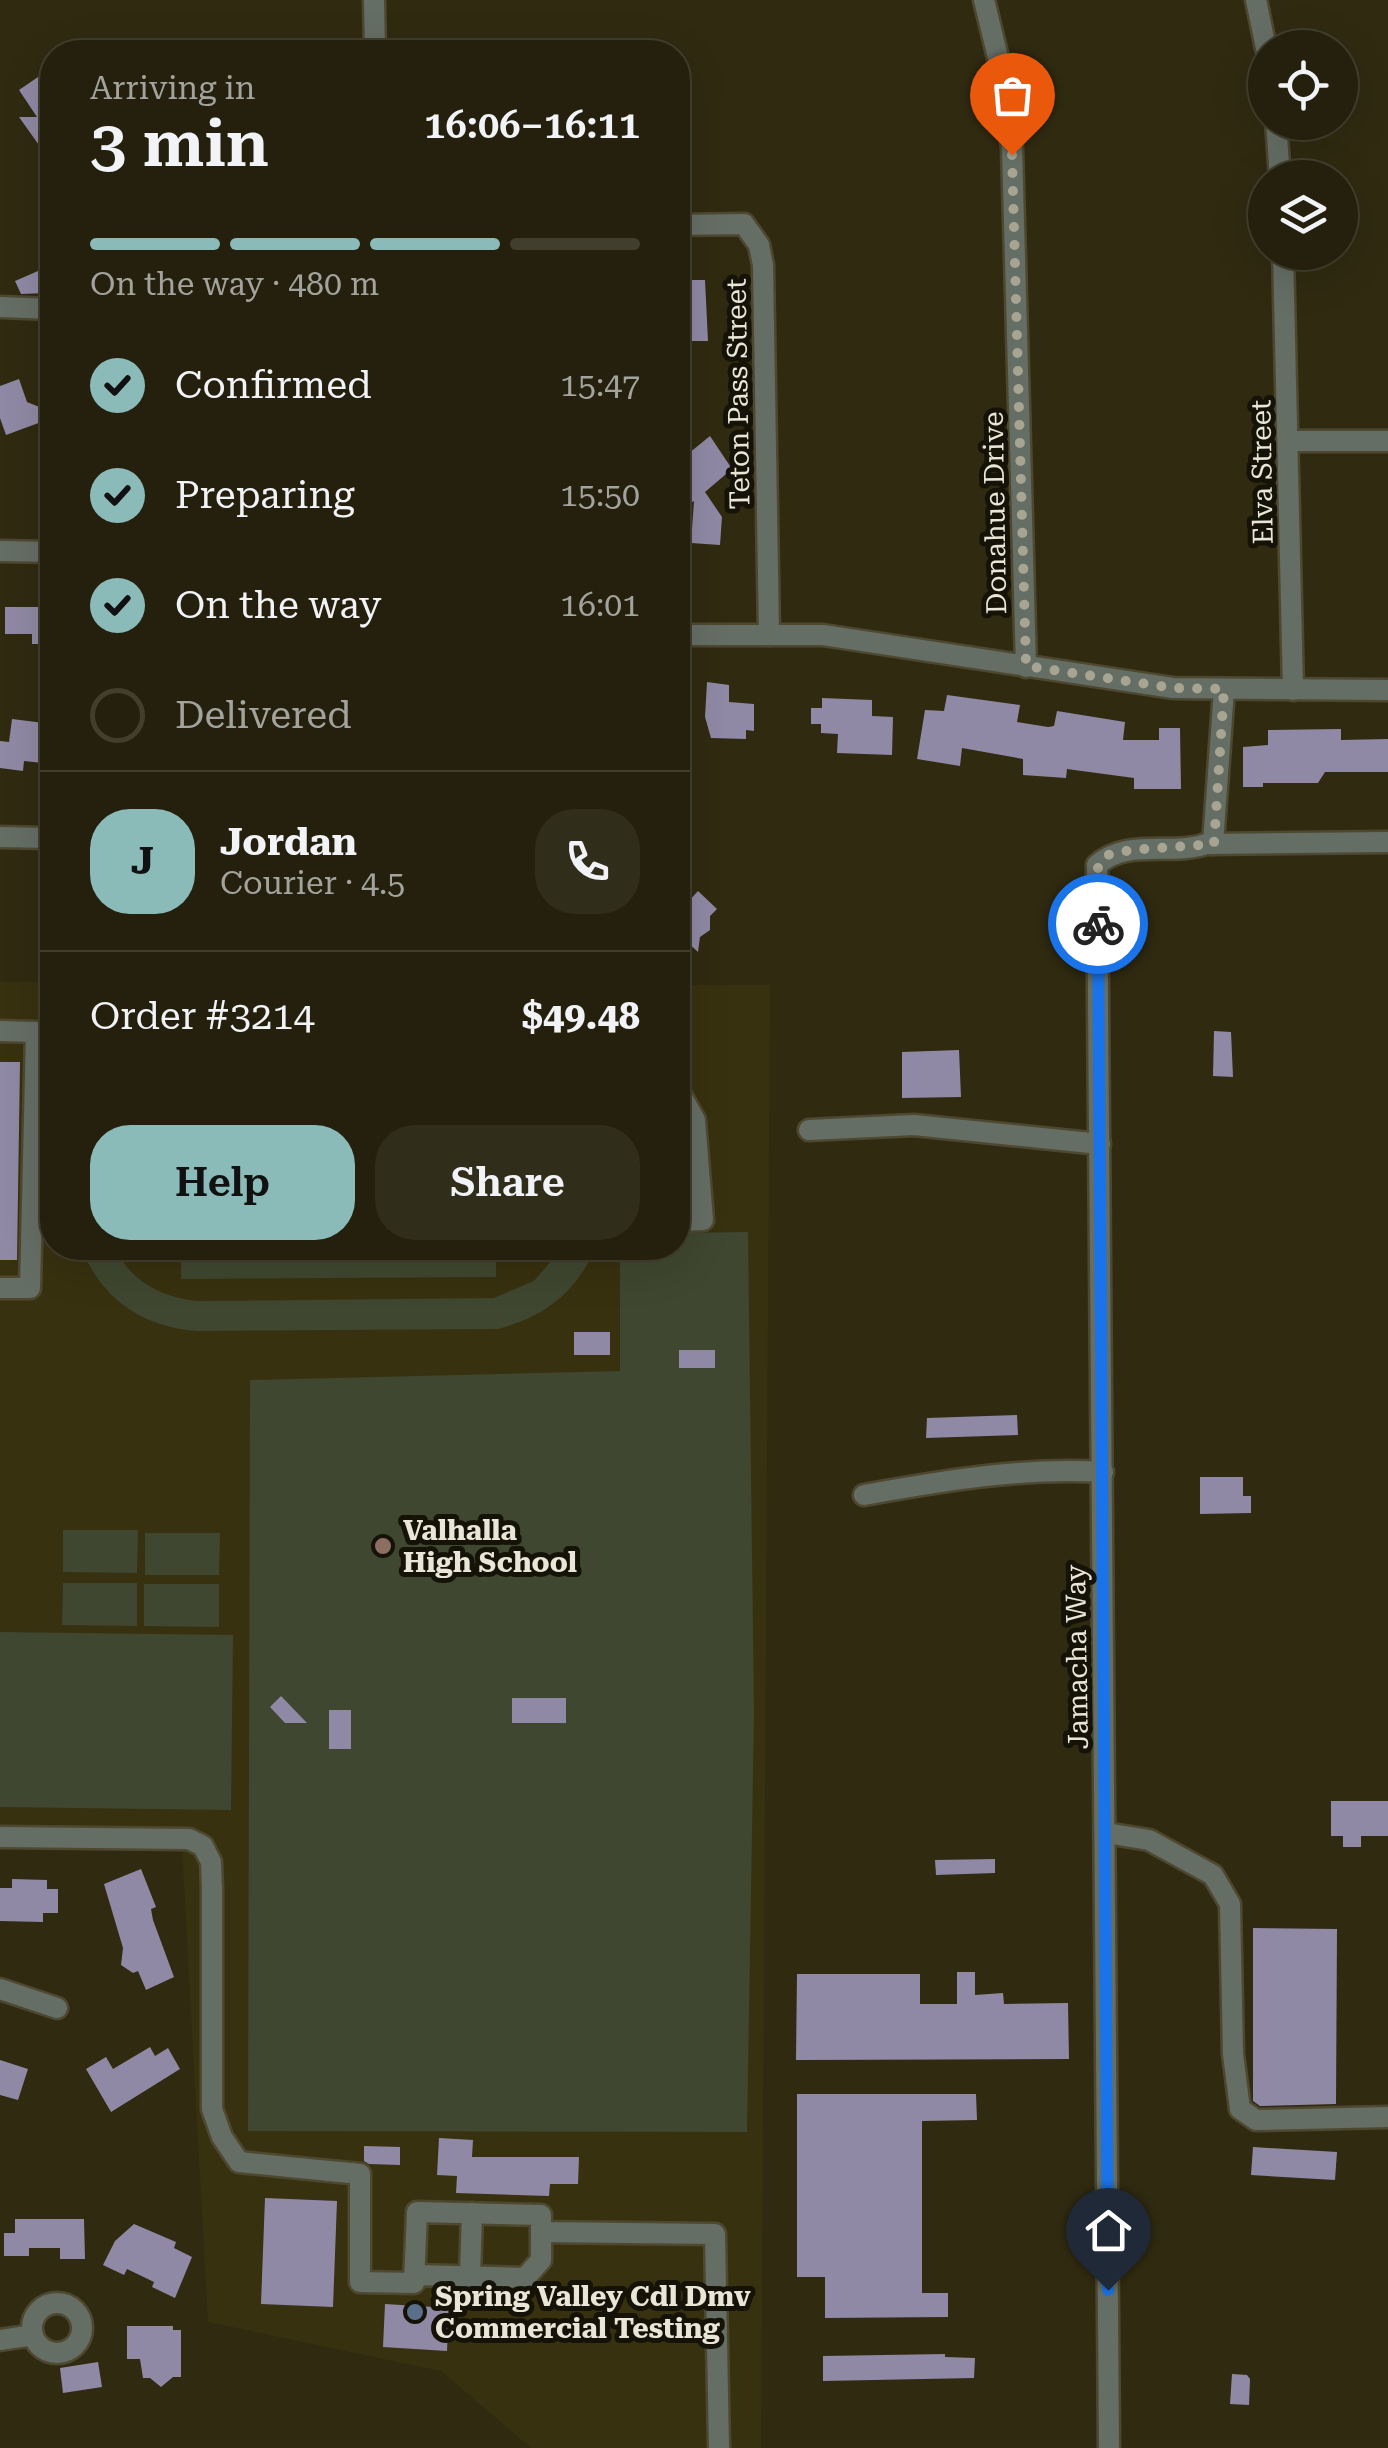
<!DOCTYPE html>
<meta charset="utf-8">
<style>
body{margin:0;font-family:"Roboto Serif",serif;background:#302d1b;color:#f1f3f6;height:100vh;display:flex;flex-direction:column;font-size:38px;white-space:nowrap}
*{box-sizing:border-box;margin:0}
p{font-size:32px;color:#a3a39d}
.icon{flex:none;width:55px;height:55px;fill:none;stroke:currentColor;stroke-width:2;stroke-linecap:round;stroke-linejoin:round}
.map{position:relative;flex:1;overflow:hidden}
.side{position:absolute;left:40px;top:40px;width:650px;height:1220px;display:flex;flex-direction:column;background:#24200d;border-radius:40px;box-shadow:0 10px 40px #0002,0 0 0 2px #413e2e}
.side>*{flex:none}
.buttons{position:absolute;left:1248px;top:30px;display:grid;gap:20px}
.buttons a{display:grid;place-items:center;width:110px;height:110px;border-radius:50%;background:#24200d;box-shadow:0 10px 40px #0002,0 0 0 2px #413e2e;font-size:50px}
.pin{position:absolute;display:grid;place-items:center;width:85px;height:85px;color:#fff;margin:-102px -42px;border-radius:50% 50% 50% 0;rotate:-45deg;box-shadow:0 0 10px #0007}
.pin .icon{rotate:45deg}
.courier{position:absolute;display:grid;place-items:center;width:100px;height:100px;margin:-50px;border:8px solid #1a73e8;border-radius:50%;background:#fff;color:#222;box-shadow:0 2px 12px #0007}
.overview em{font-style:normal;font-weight:600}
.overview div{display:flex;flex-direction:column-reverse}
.overview{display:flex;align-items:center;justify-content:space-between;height:170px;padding:0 50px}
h1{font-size:65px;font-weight:600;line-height:75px}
.bar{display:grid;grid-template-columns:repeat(4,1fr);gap:15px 10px;align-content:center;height:120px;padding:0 50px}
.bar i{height:12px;border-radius:8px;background:#413e2e}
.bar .selected{background:#8bbbb9}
.bar p{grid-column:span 4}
.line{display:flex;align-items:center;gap:25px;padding:0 50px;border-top:2px solid #413e2e}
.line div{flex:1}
.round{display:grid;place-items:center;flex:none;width:105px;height:105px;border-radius:40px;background:#302d1b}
ol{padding:0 50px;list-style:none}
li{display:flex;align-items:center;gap:30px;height:110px}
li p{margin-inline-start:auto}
li .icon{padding:10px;border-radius:50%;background:#8bbbb9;color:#111;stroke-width:4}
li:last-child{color:#a3a39d}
li i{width:55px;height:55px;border:5px solid #413e2e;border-radius:50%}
.primary-button{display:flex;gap:20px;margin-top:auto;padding:20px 50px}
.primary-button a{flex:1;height:115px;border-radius:40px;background:#8bbbb9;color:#111;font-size:40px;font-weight:600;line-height:115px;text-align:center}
.primary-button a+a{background:#302d1b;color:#f1f3f6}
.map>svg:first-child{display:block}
.built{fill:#38310f}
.green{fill:#3f4730}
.building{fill:#9089a5}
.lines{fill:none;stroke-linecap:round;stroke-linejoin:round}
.minor-casing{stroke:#4e4831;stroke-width:25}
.minor{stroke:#656e64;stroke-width:20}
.done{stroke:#a8a492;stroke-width:10;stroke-dasharray:0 18}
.route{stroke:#1a73e8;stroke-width:12}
.education-dot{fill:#8d6e63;stroke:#151308;stroke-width:4}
.service-dot{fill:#5c6f8a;stroke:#151308;stroke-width:4}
.labels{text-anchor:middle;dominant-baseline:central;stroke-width:10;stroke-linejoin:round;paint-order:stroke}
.street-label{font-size:28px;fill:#e9e6d7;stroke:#151308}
.poi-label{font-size:28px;font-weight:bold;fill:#e9e6d7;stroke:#151308;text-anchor:start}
</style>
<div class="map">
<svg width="1388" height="2448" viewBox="0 0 1388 2448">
<rect width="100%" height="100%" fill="#302a11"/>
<!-- built -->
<path class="built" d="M0,982H52V1248H678V985H770L761,2448H531L441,2371L208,2322L182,1848L0,1845Z"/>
<!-- green -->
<g class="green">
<path d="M748,1232L754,1712L747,2132L248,2131L250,1380L620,1371V1248H678V1233Z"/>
<path d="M81,1248H114C132,1281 159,1297 197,1301L494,1298L534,1281L562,1248H595C577,1292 544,1317 498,1329L197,1331C142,1327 102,1299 81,1248Z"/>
<path d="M181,1248H496V1277L181,1279Z"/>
<path d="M63,1530H138L137,1573L63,1572Z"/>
<path d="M145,1533H220L219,1575H145Z"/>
<path d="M63,1583H137V1626L62,1625Z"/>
<path d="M144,1584H219V1627L144,1626Z"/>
<path d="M0,1632L233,1635L231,1810L0,1807Z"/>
</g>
<!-- building -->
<g class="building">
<path d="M38,77L52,99V140L41,148L19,117H37L19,90Z"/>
<path d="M38,271L48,293L21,294L15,281Z"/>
<path d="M688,280H705L708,341H678V294H689Z"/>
<path d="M19,379L27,402L52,412V418L6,435L0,418V386Z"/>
<path d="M710,436L732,469L705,492L722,517L720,545L691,543L694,501L678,511V462Z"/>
<path d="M5,607H52L50,644H32V634H5Z"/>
<path d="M707,682L729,685V702L754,704V731L746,730V739L711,738L705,717Z"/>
<path d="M947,695L1020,705L1017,722L1048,727L1054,726L1057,711L1125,722L1123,740H1159V728H1180L1181,789H1134V778L1067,769L1066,778L1023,775V759L962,748L960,766L917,759L925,710L944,711Z"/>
<path d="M822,698L872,700V716L893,717L892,755L837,753L838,734L821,733V724H811V708H822Z"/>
<path d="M12,719L52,724V764L24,761L23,771L0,768V741L9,742Z"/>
<path d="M1341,729V740L1388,739V772H1325L1318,783H1263V787H1243V747L1268,745V730Z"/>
<path d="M698,891L717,909L710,916V930L700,937L698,952L686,941L678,949V913Z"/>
<path d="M1214,1031L1231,1032L1233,1077L1213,1076Z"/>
<path d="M959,1050L961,1097L902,1098V1052Z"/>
<path d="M0,1062H20L17,1260H0Z"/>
<rect x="574" y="1332" width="36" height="23"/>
<rect x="679" y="1350" width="36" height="18"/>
<path d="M1017,1415L1018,1435L926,1438L927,1418Z"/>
<path d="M1200,1477H1243V1496H1251V1513L1200,1514Z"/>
<path d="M281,1696L307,1723H285L270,1707Z"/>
<rect x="512" y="1698" width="54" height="25"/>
<rect x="329" y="1710" width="22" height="39"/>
<path d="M1331,1801H1388V1836H1361V1847H1343V1836H1331Z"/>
<path d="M995,1859V1873L936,1875L935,1860Z"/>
<path d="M141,1869L156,1907L151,1909L153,1920L174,1977L146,1990L138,1971L133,1973L121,1965L123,1948L104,1884Z"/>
<path d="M12,1879L47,1880V1889H58V1913H43V1922L0,1921V1888H12Z"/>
<path d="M1253,1928L1337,1929L1336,2104L1260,2106L1253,2101Z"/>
<path d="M957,1972H975V1995L1003,1993L1004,2004L1068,2003L1069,2059L796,2060L797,1974H920V2004H957Z"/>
<path d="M150,2047L155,2056L168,2048L180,2069L111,2112L86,2069L106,2057L113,2069Z"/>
<path d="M0,2060L28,2069L18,2100L0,2095Z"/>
<path d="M797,2094H976L977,2120L922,2121V2293H948V2317L825,2318V2277H797Z"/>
<path d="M439,2138L473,2140L472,2157H579L578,2184H550L549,2196L456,2193L457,2176L437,2175Z"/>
<path d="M364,2146L400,2147V2165L369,2164L364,2161Z"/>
<path d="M1253,2147L1337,2152L1335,2180L1251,2175Z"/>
<path d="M265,2198L337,2201L333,2307L261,2304Z"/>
<path d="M15,2219H84L85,2259H60V2248H29V2256H4V2233H15Z"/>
<path d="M134,2224L176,2242L174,2248L192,2257L175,2298L152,2287L154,2282L127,2269L124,2275L103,2265L115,2241Z"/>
<path d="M385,2304L449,2308L447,2351L383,2347Z"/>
<path d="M127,2326H173V2330H181V2377H173L161,2387L150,2378H143L140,2359H127Z"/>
<path d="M945,2354V2357L975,2358L974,2378L823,2381V2356Z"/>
<path d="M98,2362L102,2387L63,2393L60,2368Z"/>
<path d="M1232,2374L1247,2375L1250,2379L1249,2405L1230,2404Z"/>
</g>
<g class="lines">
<defs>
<g id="minor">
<path d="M374,0L375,52"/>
<path d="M984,0L1001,70L1012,148L1026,667"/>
<path d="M1256,0L1266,48"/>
<path d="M1276,122L1280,178"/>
<path d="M678,225L744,224L759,245L763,265L769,635"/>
<path d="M1283,252L1293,690"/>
<path d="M0,307L52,309"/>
<path d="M1290,441H1388"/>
<path d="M0,551L52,552"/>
<path d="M678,635H823L1173,688L1388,690"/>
<path d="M0,837L49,838"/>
<path d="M1213,844L1224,689"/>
<path d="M0,1031L36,1032L30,1288H0"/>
<path d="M678,1090L695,1120L703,1220L678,1221"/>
<path d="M809,1130L914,1125L1100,1144"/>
<path d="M864,1495C941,1481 1024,1467 1103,1472"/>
<path d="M1106,1833L1149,1840L1213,1875L1230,1904L1233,2054L1240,2109L1256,2120L1388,2117"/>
<path d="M0,1837L189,1839L203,1846L211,1862L212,1888V2109L222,2137L239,2162L360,2174V2282L414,2283L417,2212L541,2215V2232L715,2234L719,2448"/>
<path d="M0,1989L57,2008"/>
<path d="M415,2275L525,2278L541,2260V2232"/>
<path d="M470,2276L472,2213"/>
<circle cx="57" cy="2328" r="25"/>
<path d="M0,2340L33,2335"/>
<path d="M1109,2448L1097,865C1127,838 1171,856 1206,844L1388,842"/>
</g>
</defs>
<!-- minor casing -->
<use href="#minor" class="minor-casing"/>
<!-- minor -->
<use href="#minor" class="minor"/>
</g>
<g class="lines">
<!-- done -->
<path class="done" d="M1012,155L1026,666L1173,688L1224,689L1214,844L1131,850L1108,855L1098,865V924"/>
<!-- route -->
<path class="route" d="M1098,924L1108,2290"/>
</g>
<!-- markers -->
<circle class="education-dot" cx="383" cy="1546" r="10"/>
<circle class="service-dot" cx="415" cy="2312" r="10"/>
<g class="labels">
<!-- street labels -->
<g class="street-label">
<text transform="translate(738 394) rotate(-91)">Teton Pass Street</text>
<text transform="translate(1262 472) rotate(-91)">Elva Street</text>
<text transform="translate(995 513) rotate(-91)">Donahue Drive</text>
<text transform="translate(1077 1657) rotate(-91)">Jamacha Way</text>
</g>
<!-- poi labels -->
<g class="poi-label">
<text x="403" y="1530">Valhalla<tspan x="403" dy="32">High School</tspan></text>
<text x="435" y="2296">Spring Valley Cdl Dmv<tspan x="435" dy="32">Commercial Testing</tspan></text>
</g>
</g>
</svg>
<div class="buttons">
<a><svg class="icon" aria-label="locate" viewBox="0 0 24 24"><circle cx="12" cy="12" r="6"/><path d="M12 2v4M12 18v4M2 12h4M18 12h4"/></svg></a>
<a><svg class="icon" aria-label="layers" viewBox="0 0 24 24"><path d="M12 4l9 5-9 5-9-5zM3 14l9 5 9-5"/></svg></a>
</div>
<div class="pin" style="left:1012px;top:155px;background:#ea580c"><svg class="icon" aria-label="bag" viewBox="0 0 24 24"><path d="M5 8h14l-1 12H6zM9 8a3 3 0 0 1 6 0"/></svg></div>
<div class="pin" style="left:1108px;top:2290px;background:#1f2937"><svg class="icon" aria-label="home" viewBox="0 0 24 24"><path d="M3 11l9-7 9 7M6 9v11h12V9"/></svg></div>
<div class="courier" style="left:1098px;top:924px"><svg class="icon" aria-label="bike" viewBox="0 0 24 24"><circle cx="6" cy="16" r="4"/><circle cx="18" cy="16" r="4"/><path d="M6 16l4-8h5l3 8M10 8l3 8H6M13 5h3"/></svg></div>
<section class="side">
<div class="overview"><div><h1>3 min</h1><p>Arriving in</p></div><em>16:06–16:11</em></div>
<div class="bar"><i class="selected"></i><i class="selected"></i><i class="selected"></i><i></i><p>On the way · 480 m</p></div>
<ol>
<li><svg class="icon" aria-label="check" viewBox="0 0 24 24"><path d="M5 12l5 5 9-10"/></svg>Confirmed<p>15:47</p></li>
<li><svg class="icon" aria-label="check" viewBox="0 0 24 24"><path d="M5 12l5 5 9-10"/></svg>Preparing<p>15:50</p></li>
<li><svg class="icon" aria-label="check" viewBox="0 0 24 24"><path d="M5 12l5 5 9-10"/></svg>On the way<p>16:01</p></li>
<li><i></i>Delivered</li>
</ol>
<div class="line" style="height:180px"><b class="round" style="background:#8bbbb9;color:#111">J</b><div><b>Jordan</b><p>Courier · 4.5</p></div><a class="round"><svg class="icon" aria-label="phone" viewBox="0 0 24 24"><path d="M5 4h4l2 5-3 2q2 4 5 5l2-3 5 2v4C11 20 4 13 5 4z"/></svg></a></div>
<div class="line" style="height:130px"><div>Order #3214</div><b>$49.48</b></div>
<div class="primary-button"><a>Help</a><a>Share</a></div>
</section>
</div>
